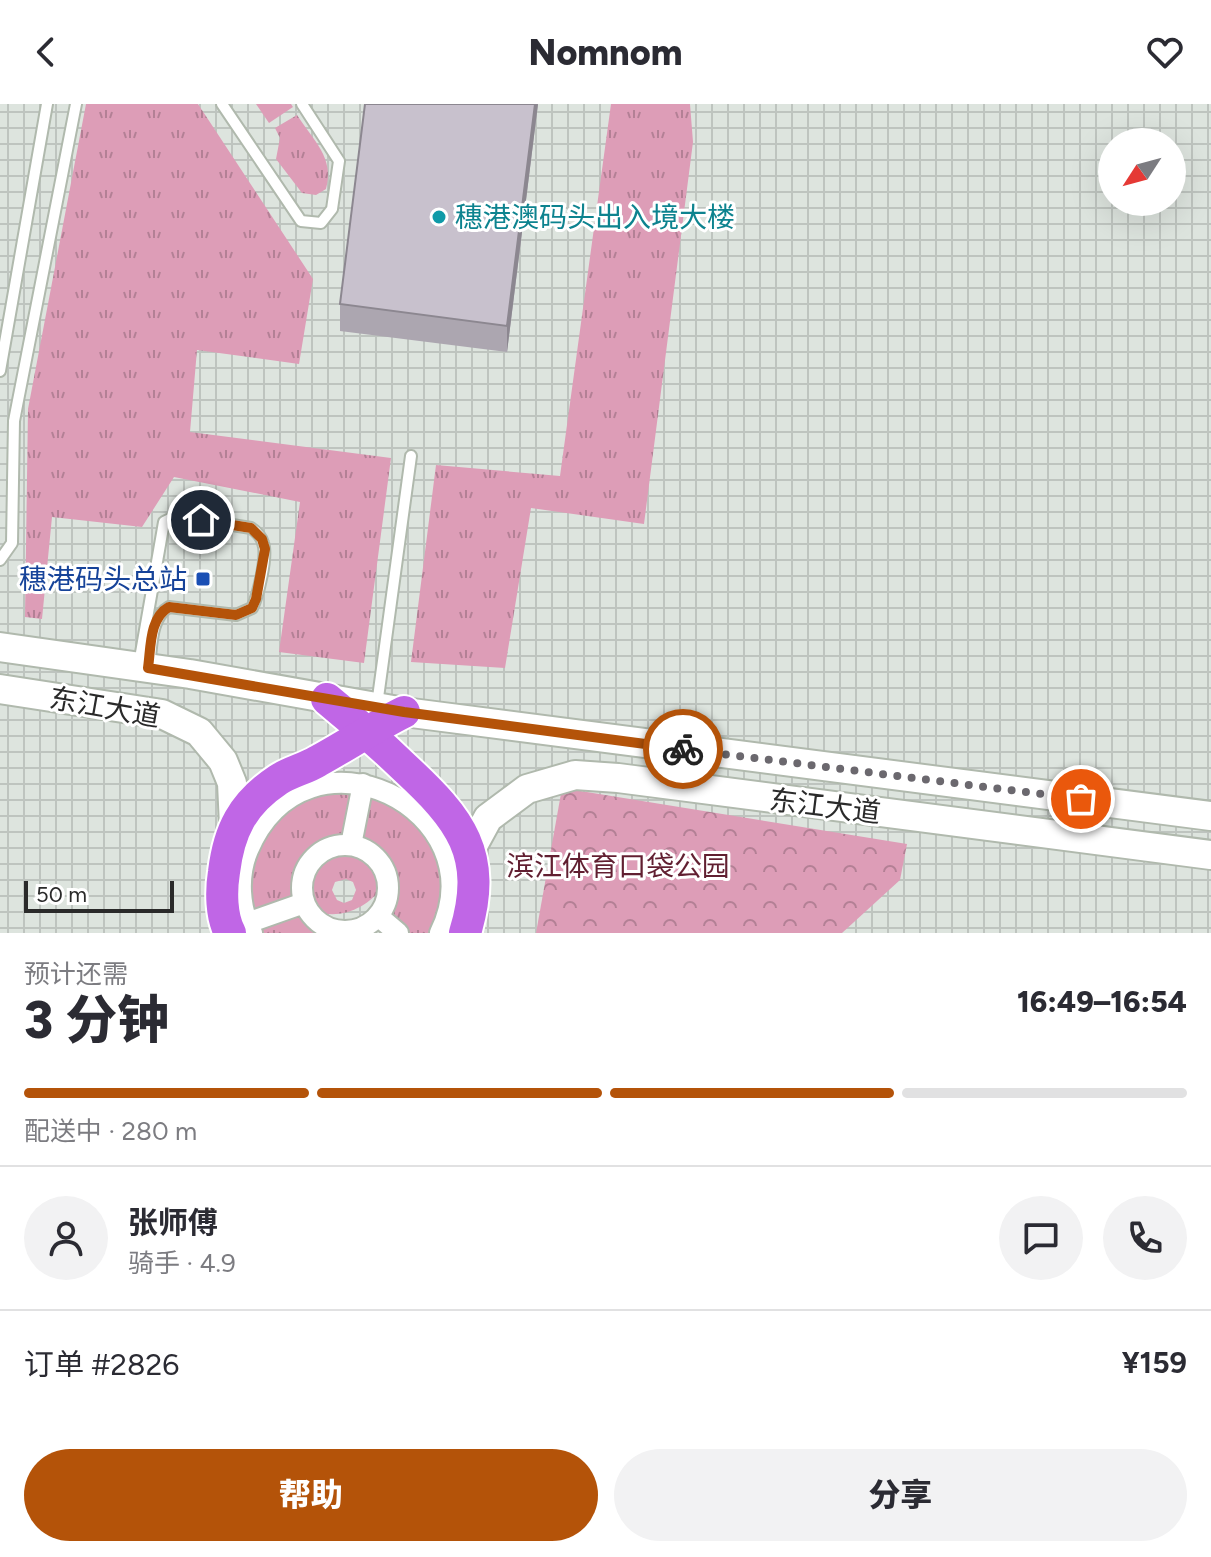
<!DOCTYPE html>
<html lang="zh">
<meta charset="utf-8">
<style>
body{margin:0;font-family:Figtree,"Noto Sans SC",sans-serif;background:#f2f2f3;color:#2b2b33;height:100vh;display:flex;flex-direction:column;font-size:30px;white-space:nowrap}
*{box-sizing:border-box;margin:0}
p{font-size:26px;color:#7c7c81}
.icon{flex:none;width:44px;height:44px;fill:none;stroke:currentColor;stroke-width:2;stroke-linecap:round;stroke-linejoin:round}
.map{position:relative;height:829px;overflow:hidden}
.sheet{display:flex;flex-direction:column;background:#fff;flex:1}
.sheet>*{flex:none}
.needle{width:52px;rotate:234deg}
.controls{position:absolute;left:1098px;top:24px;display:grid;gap:16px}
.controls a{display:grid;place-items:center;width:88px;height:88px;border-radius:50%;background:#fff;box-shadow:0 8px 32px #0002;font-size:40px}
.scale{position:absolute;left:24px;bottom:20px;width:150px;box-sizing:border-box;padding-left:8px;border:4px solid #2a2a2a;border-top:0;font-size:22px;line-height:28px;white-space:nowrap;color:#2a2a2a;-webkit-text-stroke:6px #fff;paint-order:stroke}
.pin{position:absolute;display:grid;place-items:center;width:68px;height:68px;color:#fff;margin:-34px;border:4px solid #fff;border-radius:50%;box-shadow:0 2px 8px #0007}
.courier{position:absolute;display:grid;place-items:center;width:80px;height:80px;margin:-40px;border:6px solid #b45309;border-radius:50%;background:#fff;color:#222;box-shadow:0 2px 10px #0007}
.overview em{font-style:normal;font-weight:800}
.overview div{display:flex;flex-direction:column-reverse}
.overview{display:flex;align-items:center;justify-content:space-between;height:136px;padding:0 24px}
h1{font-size:52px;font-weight:800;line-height:60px}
.bar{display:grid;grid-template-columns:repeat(4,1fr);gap:12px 8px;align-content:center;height:96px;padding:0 24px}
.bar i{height:10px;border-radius:6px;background:#e1e1e2}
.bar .current{background:#b45309}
.bar p{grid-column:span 4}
.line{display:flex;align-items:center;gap:20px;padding:0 24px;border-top:2px solid #e1e1e2}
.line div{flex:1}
.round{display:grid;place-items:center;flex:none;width:84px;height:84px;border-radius:42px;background:#f2f2f3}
.primary-button{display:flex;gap:16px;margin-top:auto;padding:16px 24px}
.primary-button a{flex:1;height:92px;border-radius:48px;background:#b45309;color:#fff;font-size:32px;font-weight:800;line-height:92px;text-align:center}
.primary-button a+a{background:#f2f2f3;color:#2b2b33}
header{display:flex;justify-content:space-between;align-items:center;height:104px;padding:0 24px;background:#fff;font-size:36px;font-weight:800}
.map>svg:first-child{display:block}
.industrial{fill:url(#industrial-grid);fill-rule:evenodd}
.grass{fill:url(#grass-tufts);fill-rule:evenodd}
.park{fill:url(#park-crowns)}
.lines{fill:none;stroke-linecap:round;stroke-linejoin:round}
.lane-casing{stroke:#b0b9ad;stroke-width:14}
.street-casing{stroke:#b0b9ad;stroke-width:24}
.secondary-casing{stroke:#b0b9ad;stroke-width:32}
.primary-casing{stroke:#fff;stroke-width:36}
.lane{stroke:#fff;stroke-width:10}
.street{stroke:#fff;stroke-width:20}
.secondary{stroke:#fff;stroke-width:28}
.primary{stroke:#c066e6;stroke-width:32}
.wall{fill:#aca6b0}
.shaded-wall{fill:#8c8790}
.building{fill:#c8c1cd;stroke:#8c8790;stroke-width:2}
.done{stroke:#6b686e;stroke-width:8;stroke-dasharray:0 14.4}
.route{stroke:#b45309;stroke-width:10}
.culture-dot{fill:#0f9aa8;stroke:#fff;stroke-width:3}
.transit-dot{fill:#1a4fb4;stroke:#fff;stroke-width:3}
.labels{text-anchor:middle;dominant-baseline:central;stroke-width:6;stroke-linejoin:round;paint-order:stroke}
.culture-label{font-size:28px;fill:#0d838f;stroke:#fff;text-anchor:start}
.transit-label{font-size:28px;fill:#164399;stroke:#fff;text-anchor:end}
.street-label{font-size:28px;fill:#2a2a2a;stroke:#fff}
.park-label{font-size:28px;fill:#611f31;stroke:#fff}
</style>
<header><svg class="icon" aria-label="back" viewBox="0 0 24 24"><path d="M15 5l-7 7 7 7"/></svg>Nomnom<svg class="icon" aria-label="heart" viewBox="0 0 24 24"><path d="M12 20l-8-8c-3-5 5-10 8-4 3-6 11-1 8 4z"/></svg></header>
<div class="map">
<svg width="1211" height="829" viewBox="0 0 1211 829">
<defs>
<pattern id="industrial-grid" width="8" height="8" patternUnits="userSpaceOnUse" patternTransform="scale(2)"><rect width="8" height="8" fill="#dde4de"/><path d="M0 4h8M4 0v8" fill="none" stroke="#bec4bf"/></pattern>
<pattern id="grass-tufts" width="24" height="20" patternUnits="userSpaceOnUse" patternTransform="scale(2)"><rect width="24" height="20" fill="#dd9db7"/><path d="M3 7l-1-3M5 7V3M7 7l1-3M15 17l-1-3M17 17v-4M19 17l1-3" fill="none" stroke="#b38095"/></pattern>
<pattern id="park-crowns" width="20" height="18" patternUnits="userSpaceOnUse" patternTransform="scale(2)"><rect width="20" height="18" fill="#dd9db7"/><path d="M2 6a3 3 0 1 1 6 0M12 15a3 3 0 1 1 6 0" fill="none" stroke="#b38095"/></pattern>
</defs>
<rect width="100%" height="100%" fill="#e4dceb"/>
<!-- industrial -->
<path class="industrial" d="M0,0H1211V829H0ZM1112,38H1172V98H1112Z"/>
<!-- grass -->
<g class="grass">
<path d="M86,0H198L313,175L299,260L197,246L190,328L391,354L364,559L279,548L300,398L174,373L142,423L52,413L42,515L25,513L28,305Z"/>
<path d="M256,0H291L293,3L269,19Z"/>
<path d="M611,0H690L693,38L644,420L531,404L505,564L411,558L436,361L560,372Z"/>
<path d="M297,11C313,36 335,54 326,85L316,91L302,89L276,55L280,34L275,24Z"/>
<path d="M358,686L347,736C313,739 294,762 299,796L251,813L248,766L269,721L310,691Z"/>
<path d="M367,687L415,714L438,750L444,791L433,829H408L386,810C399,779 389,751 357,738Z"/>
<path d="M346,747C430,764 351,829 313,805C295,776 318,750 346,747ZM346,775L353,778L356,786L352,796L344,799L337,796L332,786L335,778Z"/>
<path d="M302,804L316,822L330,829H258L255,823Z"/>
</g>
<!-- park -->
<path class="park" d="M562,684L907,740L900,776L842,829H536Z"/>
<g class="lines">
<defs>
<g id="lane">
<path d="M222,0L301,117L321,119L332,105L339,57L302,0"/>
<path d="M0,267L47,0"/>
<path d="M0,456L12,439L14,317L76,0"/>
<path d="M139,560L164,418L176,412L251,424C257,428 261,432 263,439C268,452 258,492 252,504L236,511L169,503C150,514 152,542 149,562"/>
<path d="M377,601L411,352"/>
</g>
<g id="street">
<path d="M351,741L363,680"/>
<circle cx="345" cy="784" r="43"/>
<path d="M378,812L398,829"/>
<path d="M247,819L304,799"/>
<path d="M252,829C239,804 237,772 248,746C307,608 500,706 440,829"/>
</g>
<g id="secondary">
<path d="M0,543L190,570L404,608L1211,712"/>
<path d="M0,585L162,610L199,628L223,657L232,679L234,721"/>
<path d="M470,747L488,714L527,685L575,671L618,674L1211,751"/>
</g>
<g id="primary">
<path d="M327,595C354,617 380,640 405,664C460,715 489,750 465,829"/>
<path d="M230,829C221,812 221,787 224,768C229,727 242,700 278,676C290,668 305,665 318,657C347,641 374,623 404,608"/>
</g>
</defs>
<!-- lane casing -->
<use href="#lane" class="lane-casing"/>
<!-- street casing -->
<use href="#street" class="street-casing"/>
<!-- secondary casing -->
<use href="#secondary" class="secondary-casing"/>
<!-- primary casing -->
<use href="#primary" class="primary-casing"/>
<!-- lane -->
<use href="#lane" class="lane"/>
<!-- street -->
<use href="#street" class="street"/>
<!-- secondary -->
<use href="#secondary" class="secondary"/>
<!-- primary -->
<use href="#primary" class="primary"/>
</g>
<!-- wall -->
<path class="wall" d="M538,0L507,248L340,227V200Z"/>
<!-- shaded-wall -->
<path class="shaded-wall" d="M535,0H538L507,248V222Z"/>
<!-- building -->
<path class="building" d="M365,0H535L507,222L340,200Z"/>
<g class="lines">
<!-- done -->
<path class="done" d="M683,645L1081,695"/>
<!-- route -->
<path class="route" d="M201,416L251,424L262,435L265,445L256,495L252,504L236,511L169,503C149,514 151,544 148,564L404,608L683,645"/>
</g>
<!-- markers -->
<circle class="culture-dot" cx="439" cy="113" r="8"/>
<rect class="transit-dot" x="195" y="467" width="16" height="16" rx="4"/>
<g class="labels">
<!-- culture labels -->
<g class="culture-label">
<text x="455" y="113">穗港澳码头出入境大楼</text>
</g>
<!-- transit labels -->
<g class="transit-label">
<text x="187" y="475">穗港码头总站</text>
</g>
<!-- street labels -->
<g class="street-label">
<text transform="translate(105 603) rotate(10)">东江大道</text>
<text transform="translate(825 702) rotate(7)">东江大道</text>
</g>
<!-- park labels -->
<g class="park-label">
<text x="618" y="762">滨江体育口袋公园</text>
</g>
</g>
</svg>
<div class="controls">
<a><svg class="needle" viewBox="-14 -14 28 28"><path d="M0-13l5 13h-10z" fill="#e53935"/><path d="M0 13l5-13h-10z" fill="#7c7c81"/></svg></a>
</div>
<div class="scale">50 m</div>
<div class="pin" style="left:1081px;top:695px;background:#ea580c"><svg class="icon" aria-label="bag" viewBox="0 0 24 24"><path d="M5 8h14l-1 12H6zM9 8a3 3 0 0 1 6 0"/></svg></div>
<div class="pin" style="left:201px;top:416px;background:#1f2937"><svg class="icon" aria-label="home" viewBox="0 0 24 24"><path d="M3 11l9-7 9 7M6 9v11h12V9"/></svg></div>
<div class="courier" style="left:683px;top:645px"><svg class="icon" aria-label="bike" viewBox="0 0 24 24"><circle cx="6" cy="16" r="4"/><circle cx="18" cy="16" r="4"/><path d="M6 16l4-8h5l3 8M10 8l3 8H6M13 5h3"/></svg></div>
</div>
<section class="sheet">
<div class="overview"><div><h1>3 分钟</h1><p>预计还需</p></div><em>16:49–16:54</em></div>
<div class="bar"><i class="current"></i><i class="current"></i><i class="current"></i><i></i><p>配送中 · 280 m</p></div>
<div class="line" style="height:144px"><a class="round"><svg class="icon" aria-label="person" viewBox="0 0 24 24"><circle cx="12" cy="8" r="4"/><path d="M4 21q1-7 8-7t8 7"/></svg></a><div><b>张师傅</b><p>骑手 · 4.9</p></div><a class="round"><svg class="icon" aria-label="chat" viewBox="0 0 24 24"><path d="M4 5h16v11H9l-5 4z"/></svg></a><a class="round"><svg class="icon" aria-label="phone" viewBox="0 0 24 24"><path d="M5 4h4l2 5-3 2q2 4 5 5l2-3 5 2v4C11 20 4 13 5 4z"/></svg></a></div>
<div class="line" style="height:104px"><div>订单 #2826</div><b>¥159</b></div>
<div class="primary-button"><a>帮助</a><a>分享</a></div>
</section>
